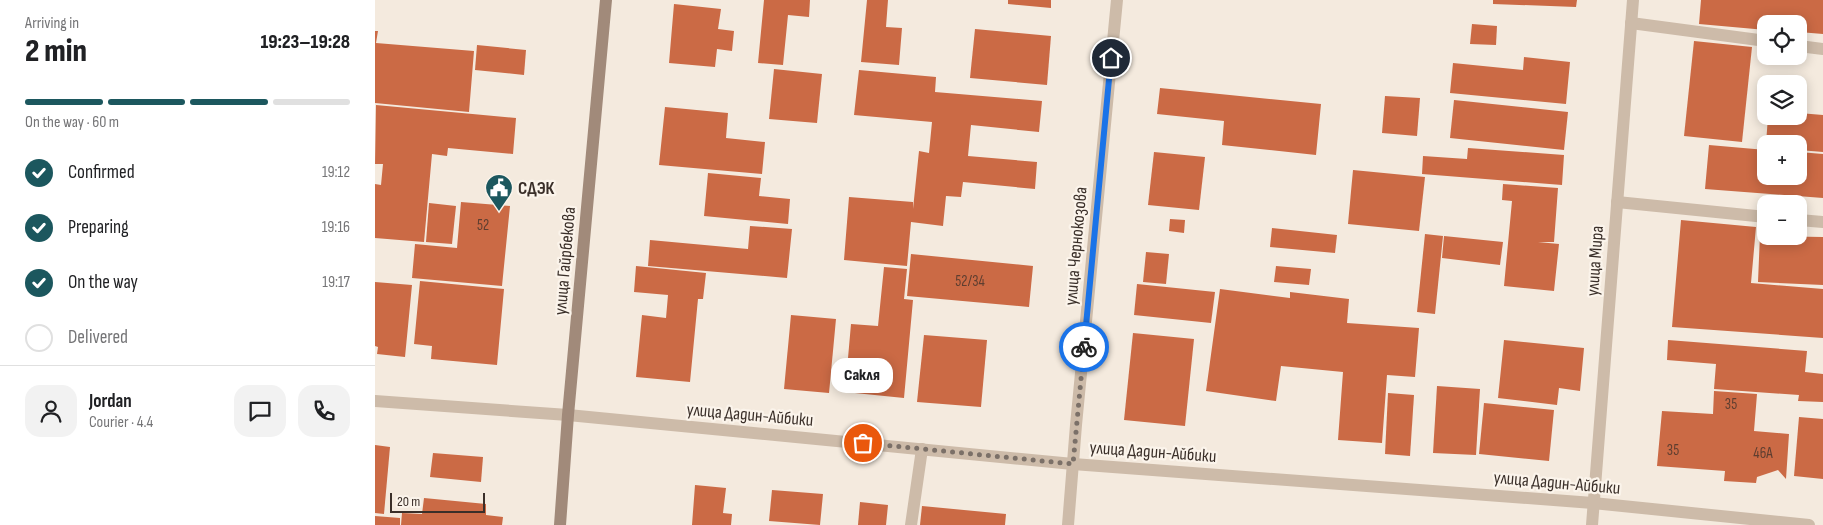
<!DOCTYPE html>
<meta charset="utf-8">
<style>
body{margin:0;font-family:"Sofia Sans Condensed",sans-serif;background:#f2f2f2;color:#202124;height:100vh;display:flex;flex-direction:column;font-size:19px;white-space:nowrap}
*{box-sizing:border-box;margin:0}
p{font-size:16px;color:#757577}
.icon{flex:none;width:28px;height:28px;fill:none;stroke:currentColor;stroke-width:2;stroke-linecap:round;stroke-linejoin:round}
.map{position:relative;flex:1;overflow:hidden}
.side{display:flex;flex-direction:column;background:#fff;width:375px}
.side>*{flex:none}
.fabs{position:absolute;left:1382px;top:15px;display:grid;gap:10px}
.fabs a{display:grid;place-items:center;width:50px;height:50px;border-radius:10px;background:#fff;box-shadow:0 2px 12px #0003;font-size:25px}
.scale{position:absolute;left:15px;bottom:12px;width:95px;box-sizing:border-box;padding-left:5px;border:2px solid #3a2f29;border-top:0;font-size:14px;line-height:18px;white-space:nowrap;color:#3a2f29;-webkit-text-stroke:4px #fbf4eb;paint-order:stroke}
.pin{position:absolute;display:grid;place-items:center;width:42px;height:42px;color:#fff;margin:-21px;border:2px solid #fff;border-radius:50%;box-shadow:0 1px 5px #0007}
.courier{position:absolute;display:grid;place-items:center;width:50px;height:50px;margin:-25px;border:4px solid #1a73e8;border-radius:50%;background:#fff;color:#222;box-shadow:0 1px 6px #0007}
.bubble{position:absolute;height:35px;border-radius:15px;background:#fff;box-shadow:0 2px 12px #0003;font-size:16px;font-weight:800;line-height:35px;text-align:center}
.summary em{font-style:normal;font-weight:800}
.summary div{display:flex;flex-direction:column-reverse}
.summary{display:flex;align-items:center;justify-content:space-between;height:85px;padding:0 25px}
h1{font-size:32px;font-weight:800;line-height:38px}
.bar{display:grid;grid-template-columns:repeat(4,1fr);gap:8px 5px;align-content:center;height:60px;padding:0 25px}
.bar i{height:6px;border-radius:4px;background:#e0e0e0}
.bar .selected{background:#1c575e}
.bar p{grid-column:span 4}
.line{display:flex;align-items:center;gap:12px;padding:0 25px;border-top:1px solid #e0e0e0}
.line div{flex:1}
.round{display:grid;place-items:center;flex:none;width:52px;height:52px;border-radius:15px;background:#f2f2f2}
ol{padding:0 25px;list-style:none}
li{display:flex;align-items:center;gap:15px;height:55px}
li p{margin-inline-start:auto}
li .icon{padding:5px;border-radius:50%;background:#1c575e;color:#fff;stroke-width:4}
li:last-child{color:#757577}
li i{width:28px;height:28px;border:2px solid #e0e0e0;border-radius:50%}
main{display:flex;flex:1;min-height:0}
.map>svg:first-child{display:block}
.building{fill:#cb6a45}
.lines{fill:none;stroke-linecap:round;stroke-linejoin:round}
.service{stroke:#cdbba9;stroke-width:12}
.minor{stroke:#cdbba9;stroke-width:12}
.secondary{stroke:#a18a7a;stroke-width:12}
.done{stroke:#7b7068;stroke-width:5;stroke-dasharray:0 9}
.route{stroke:#1a73e8;stroke-width:6}
.labels{text-anchor:middle;dominant-baseline:central;stroke-width:4.5;stroke-linejoin:round;paint-order:stroke}
.number-label{font-size:15px;fill:#5e3e30}
.poi-label{font-size:18px;font-weight:bold;fill:#3a2f29;stroke:#fbf4eb;text-anchor:start}
.street-label{font-size:18px;fill:#3a2f29;stroke:#fbf4eb}
</style>
<main>
<section class="side">
<div class="summary"><div><h1>2 min</h1><p>Arriving in</p></div><em>19:23–19:28</em></div>
<div class="bar"><i class="selected"></i><i class="selected"></i><i class="selected"></i><i></i><p>On the way · 60 m</p></div>
<ol>
<li><svg class="icon" aria-label="check" viewBox="0 0 24 24"><path d="M5 12l5 5 9-10"/></svg>Confirmed<p>19:12</p></li>
<li><svg class="icon" aria-label="check" viewBox="0 0 24 24"><path d="M5 12l5 5 9-10"/></svg>Preparing<p>19:16</p></li>
<li><svg class="icon" aria-label="check" viewBox="0 0 24 24"><path d="M5 12l5 5 9-10"/></svg>On the way<p>19:17</p></li>
<li><i></i>Delivered</li>
</ol>
<div class="line" style="height:90px"><a class="round"><svg class="icon" aria-label="person" viewBox="0 0 24 24"><circle cx="12" cy="8" r="4"/><path d="M4 21q1-7 8-7t8 7"/></svg></a><div><b>Jordan</b><p>Courier · 4.4</p></div><a class="round"><svg class="icon" aria-label="chat" viewBox="0 0 24 24"><path d="M4 5h16v11H9l-5 4z"/></svg></a><a class="round"><svg class="icon" aria-label="phone" viewBox="0 0 24 24"><path d="M5 4h4l2 5-3 2q2 4 5 5l2-3 5 2v4C11 20 4 13 5 4z"/></svg></a></div>
</section>
<div class="map">
<svg width="1448" height="525" viewBox="0 0 1448 525">
<rect width="100%" height="100%" fill="#f4eade"/>
<!-- building -->
<g class="building">
<path d="M389,0H435L434,17L413,15L408,65L383,63Z"/>
<path d="M492,0H513L511,27L527,28L524,65L486,62Z"/>
<path d="M633,0H676V8L633,4Z"/>
<path d="M1118,0H1202L1201,7L1118,4Z"/>
<path d="M1326,0H1448V34L1424,32V24H1391V30L1324,24Z"/>
<path d="M299,4L346,9L343,29L359,31L357,51L342,49L340,67L294,63Z"/>
<path d="M1097,24L1122,26L1121,45L1095,44Z"/>
<path d="M600,29L676,36L672,85L595,78Z"/>
<path d="M0,31H3L1,43L99,51L94,112L0,103Z"/>
<path d="M1319,41L1377,47L1367,142L1309,136Z"/>
<path d="M102,45L151,50L149,75L100,70Z"/>
<path d="M1149,57L1195,62L1191,104L1075,93L1078,63L1148,70Z"/>
<path d="M399,69L447,74L442,123L394,119Z"/>
<path d="M484,70L561,77L560,92L667,101L664,132L596,125L593,156L662,162L660,189L588,182L586,197L571,196L568,226L536,222L532,266L469,260L474,197L538,202V209L544,151L554,153L557,122L479,115Z"/>
<path d="M785,88L946,104L941,155L847,145L849,121L782,114Z"/>
<path d="M1010,96L1045,98L1042,136L1007,133Z"/>
<path d="M1079,100L1193,112L1189,150L1075,138Z"/>
<path d="M1,105L141,118L138,154L73,148L72,156L57,154L49,242L0,238V184L6,185L8,164H0Z"/>
<path d="M290,107L353,113L351,138L390,142L387,174L284,165Z"/>
<path d="M1424,113L1448,115V152L1424,150V144H1391L1393,116H1424Z"/>
<path d="M1334,145L1391,150V176H1424V152L1448,154V198L1330,189Z"/>
<path d="M1093,148L1189,155L1187,185L1047,174L1048,156L1092,159Z"/>
<path d="M779,152L830,157L824,210L773,205Z"/>
<path d="M978,170L1050,177L1044,231L973,224Z"/>
<path d="M333,173L386,178L384,196L415,199L413,224L329,216Z"/>
<path d="M1128,184L1183,188L1179,242H1163L1184,244L1179,291L1129,286L1137,201L1127,200Z"/>
<path d="M86,202L135,206L127,286L37,278L40,244L82,248Z"/>
<path d="M54,203L81,206L77,244L51,242Z"/>
<path d="M795,219L810,220L809,233L794,231Z"/>
<path d="M1306,220L1381,227L1376,283L1448,289V338L1297,327Z"/>
<path d="M375,226L417,229L412,278L273,266L275,240L373,249Z"/>
<path d="M897,228L962,235L960,253L895,247Z"/>
<path d="M1050,234L1068,236L1060,314L1042,312Z"/>
<path d="M1385,234H1391V236L1448,237V285L1383,282Z"/>
<path d="M1069,236L1128,242L1125,265L1067,258Z"/>
<path d="M771,252L794,254L791,284L768,282Z"/>
<path d="M536,254L658,266L654,307L532,296Z"/>
<path d="M261,266L331,273L328,299H323L315,382L261,377L267,315L291,318L293,295L259,292Z"/>
<path d="M901,266L936,269L934,285L899,282Z"/>
<path d="M509,267L532,269L529,299L538,300L529,398L470,392L476,324L503,326Z"/>
<path d="M45,281L129,289L122,365L56,359L57,346L39,344Z"/>
<path d="M0,282L37,285L30,357L2,354L3,347L0,346Z"/>
<path d="M762,284L840,292L836,323L759,315Z"/>
<path d="M845,289L915,298V292L974,299L972,323L1044,328L1040,377L1012,375L1007,443L963,440L968,372L906,366L901,401L831,391Z"/>
<path d="M416,315L461,319L454,393L409,389Z"/>
<path d="M758,333L819,339L810,426L749,420Z"/>
<path d="M549,335L612,340L606,407L542,402Z"/>
<path d="M1129,340L1209,348L1205,391L1184,388L1182,405L1123,398Z"/>
<path d="M1293,340L1432,351L1430,372L1448,374V402L1423,401L1424,395L1339,389L1341,364L1292,360Z"/>
<path d="M1062,386L1105,389L1101,455L1058,453Z"/>
<path d="M1339,391L1382,394L1379,431L1414,434L1411,479L1403,470L1382,477L1381,483L1349,481L1350,471L1282,466L1287,411L1338,414Z"/>
<path d="M1013,393L1039,395L1035,456L1010,454Z"/>
<path d="M1109,403L1179,410L1174,461L1104,454Z"/>
<path d="M1424,417L1448,419V479L1419,476Z"/>
<path d="M0,445L15,447L9,514L0,513Z"/>
<path d="M58,453L108,457L106,482L55,477Z"/>
<path d="M320,485L351,488L348,513L357,514L356,525H317Z"/>
<path d="M397,490L448,494L445,525L394,521Z"/>
<path d="M49,498L111,504V515L128,517L127,525H26L27,513L47,514Z"/>
<path d="M485,502L513,505L511,525H483Z"/>
<path d="M547,506L631,514L630,525H545Z"/>
<path d="M0,516L25,518V525H0Z"/>
</g>
<g class="lines">
<!-- service -->
<g class="service">
<path d="M1256,23L1391,41"/>
<path d="M1424,46L1448,49"/>
<path d="M1242,202L1391,217"/>
<path d="M1424,220L1448,222"/>
<path d="M536,525L547,449"/>
</g>
<!-- minor -->
<g class="minor">
<path d="M0,401L193,415L698,464L1218,503L1434,525"/>
<path d="M693,525L701,425L742,0"/>
<path d="M1217,525L1258,0"/>
</g>
<!-- secondary -->
<path class="secondary" d="M185,525L193,415L231,0"/>
</g>
<g class="lines">
<!-- done -->
<path class="done" d="M488,443L698,464L709,347"/>
<!-- route -->
<path class="route" d="M709,347L736,58"/>
</g>
<!-- icons -->
<defs>
<symbol id="civic-pin" viewBox="-11 -11 22 30"><path d="M0 17L-7.5 6A9.5 9.5 0 1 1 7.5 6Z" fill="#1c575e" stroke="#fbf4eb"/><path d="M-.6-6.5H3V-4.5H.6V-3L4-1V1h2V6H-6V1h2V-1L-.6-3ZM-1.2 2.5V6h2.4V2.5Z" fill="#fff"/></symbol>
</defs>
<g fill-rule="evenodd">
<use href="#civic-pin" x="108" y="172" width="32" height="43"/>
</g>
<g class="labels">
<!-- number labels -->
<g class="number-label">
<text x="108" y="225">52</text>
<text x="595" y="281">52/34</text>
<text x="1356" y="404">35</text>
<text x="1298" y="450">35</text>
<text x="1388" y="453">46А</text>
</g>
<!-- poi labels -->
<g class="poi-label">
<text x="143" y="188">СДЭК</text>
</g>
<!-- street labels -->
<g class="street-label">
<text transform="translate(701 246) rotate(-85)">улица Чернокозова</text>
<text transform="translate(190 261) rotate(-85)">улица Гайрбекова</text>
<text transform="translate(1220 261) rotate(-86)">улица Мира</text>
<text transform="translate(375 415) rotate(5)">улица Дадин-Айбики</text>
<text transform="translate(778 452) rotate(4)">улица Дадин-Айбики</text>
<text transform="translate(1182 483) rotate(5)">улица Дадин-Айбики</text>
</g>
</g>
</svg>
<div class="fabs">
<a><svg class="icon" aria-label="locate" viewBox="0 0 24 24"><circle cx="12" cy="12" r="6"/><path d="M12 2v4M12 18v4M2 12h4M18 12h4"/></svg></a>
<a><svg class="icon" aria-label="layers" viewBox="0 0 24 24"><path d="M12 4l9 5-9 5-9-5zM3 14l9 5 9-5"/></svg></a>
<a>+</a>
<a>−</a>
</div>
<div class="scale">20 m</div>
<div class="pin" style="left:488px;top:443px;background:#ea580c"><svg class="icon" aria-label="bag" viewBox="0 0 24 24"><path d="M5 8h14l-1 12H6zM9 8a3 3 0 0 1 6 0"/></svg></div>
<div class="pin" style="left:736px;top:58px;background:#1f2937"><svg class="icon" aria-label="home" viewBox="0 0 24 24"><path d="M3 11l9-7 9 7M6 9v11h12V9"/></svg></div>
<div class="courier" style="left:709px;top:347px"><svg class="icon" aria-label="bike" viewBox="0 0 24 24"><circle cx="6" cy="16" r="4"/><circle cx="18" cy="16" r="4"/><path d="M6 16l4-8h5l3 8M10 8l3 8H6M13 5h3"/></svg></div>
<div class="bubble" style="left:456px;top:358px;width:62px">Сакля</div>
</div>
</main>
